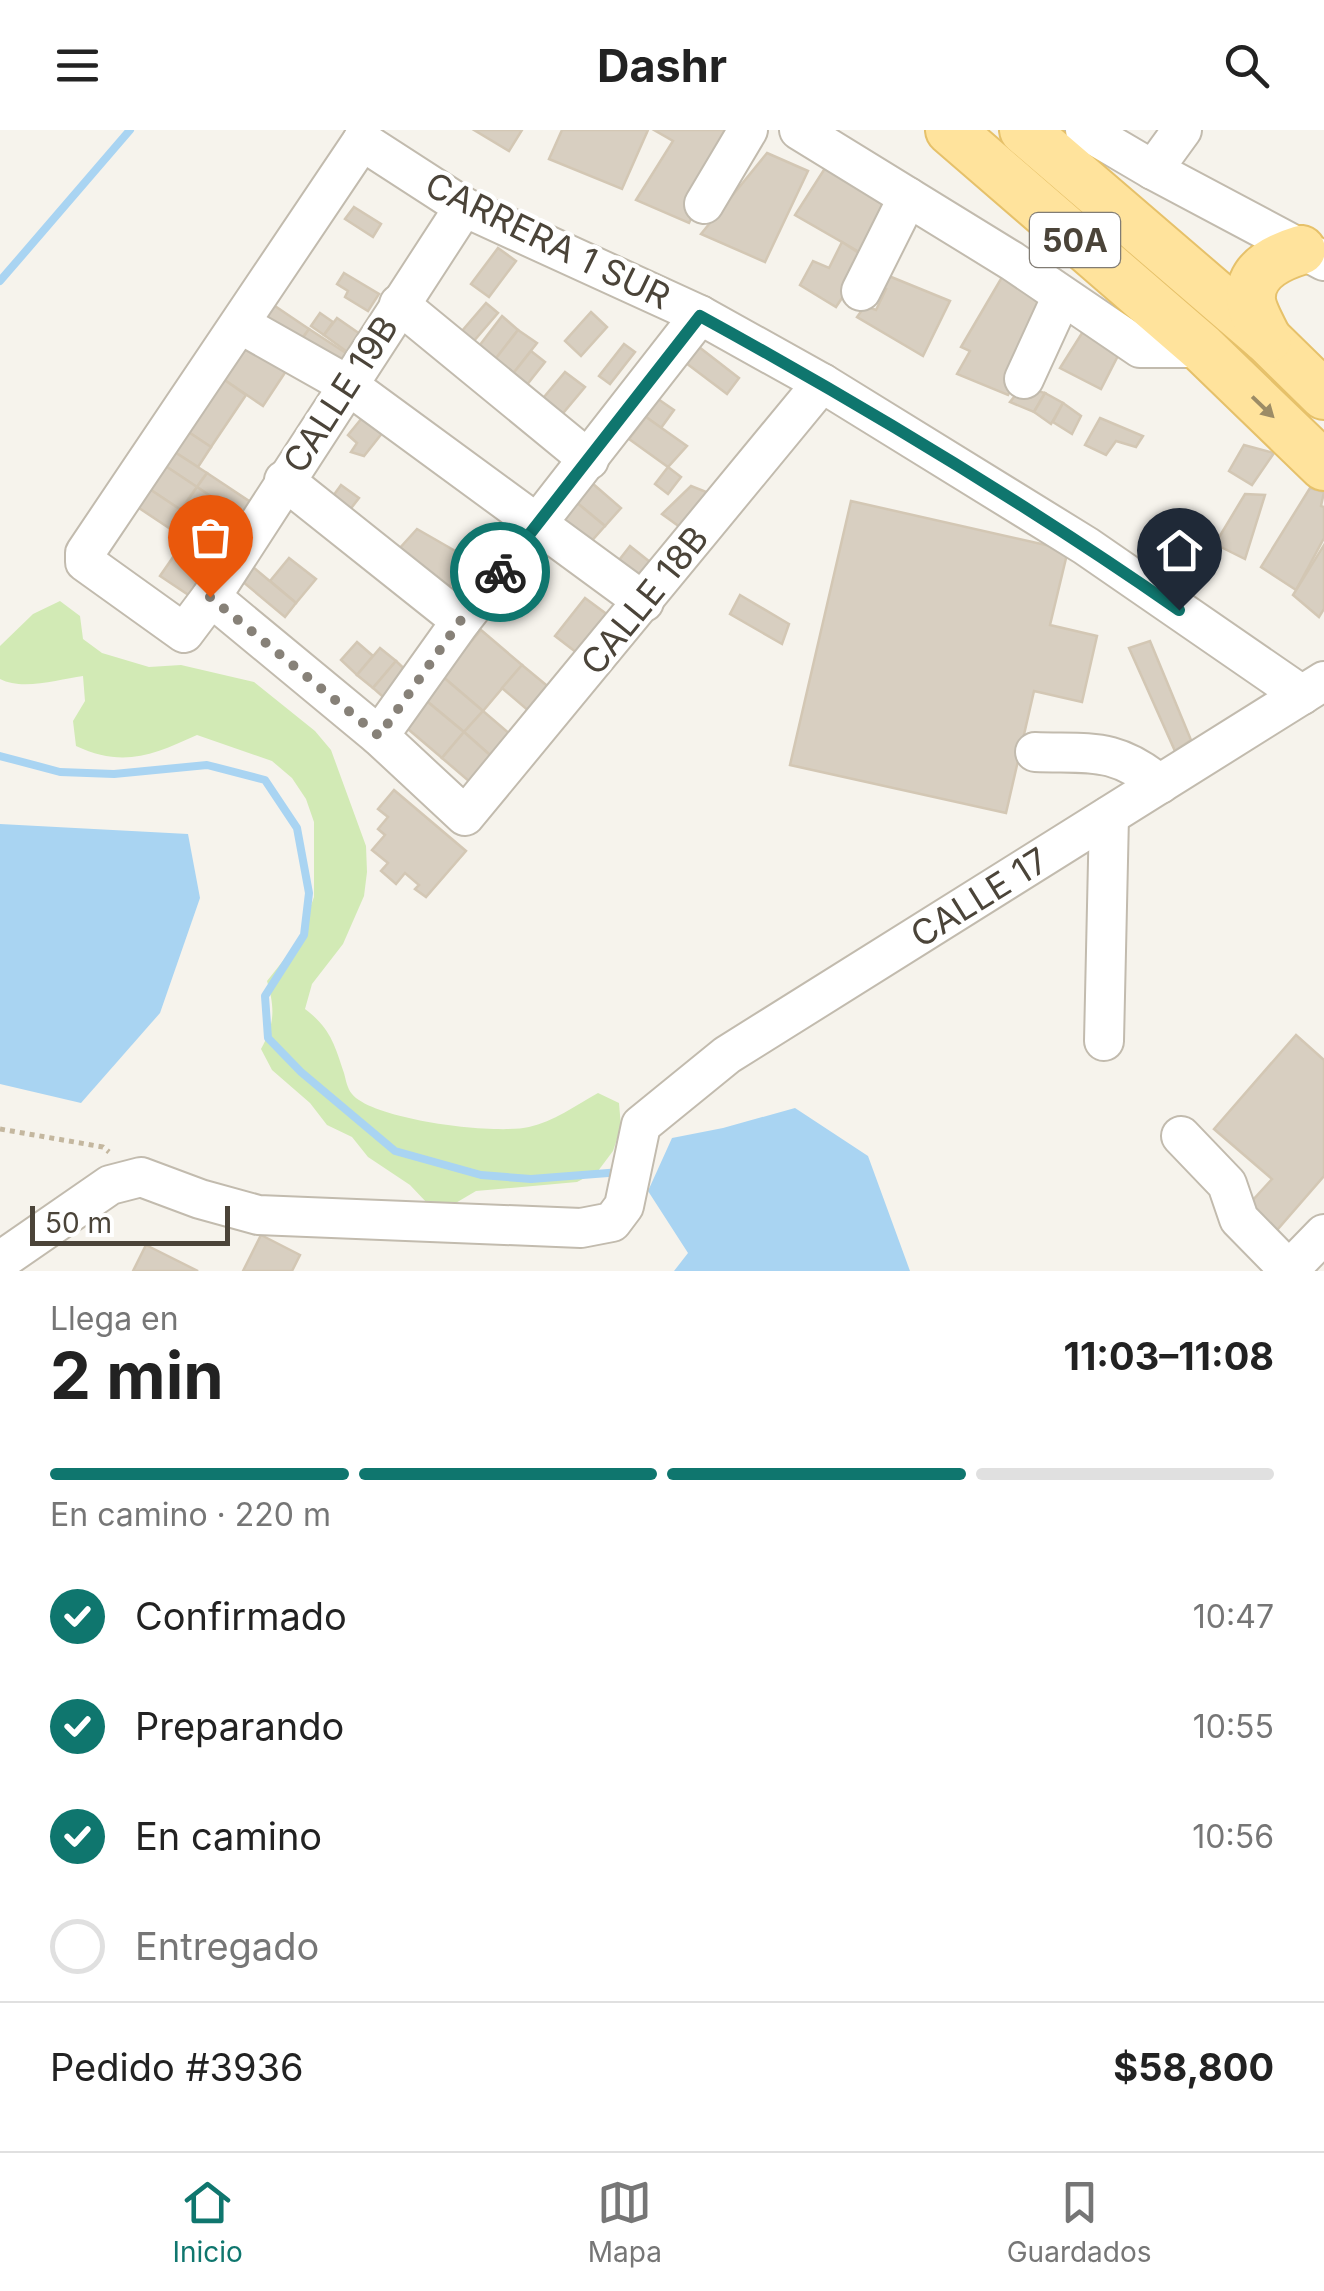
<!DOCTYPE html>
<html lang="es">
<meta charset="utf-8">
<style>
body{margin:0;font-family:Inter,sans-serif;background:#f2f2f2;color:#222;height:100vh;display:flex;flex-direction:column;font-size:38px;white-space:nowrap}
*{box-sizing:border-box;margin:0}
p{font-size:32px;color:#767676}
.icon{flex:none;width:55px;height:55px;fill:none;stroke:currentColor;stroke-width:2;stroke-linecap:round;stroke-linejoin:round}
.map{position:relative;height:1141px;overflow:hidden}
.details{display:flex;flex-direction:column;background:#fff;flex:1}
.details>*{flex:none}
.scale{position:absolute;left:30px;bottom:25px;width:200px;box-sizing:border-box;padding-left:10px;border:5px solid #4b4439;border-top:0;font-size:28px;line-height:35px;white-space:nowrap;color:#4b4439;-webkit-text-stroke:8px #fff;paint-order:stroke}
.pin{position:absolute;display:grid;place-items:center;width:85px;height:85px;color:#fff;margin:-102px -42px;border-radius:50% 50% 50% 0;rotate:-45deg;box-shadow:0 0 10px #0007}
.pin .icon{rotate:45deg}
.courier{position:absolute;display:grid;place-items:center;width:100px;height:100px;margin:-50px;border:8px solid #0f766e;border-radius:50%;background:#fff;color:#222;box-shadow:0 2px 12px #0007}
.headline em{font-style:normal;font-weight:700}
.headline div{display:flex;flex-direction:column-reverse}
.headline{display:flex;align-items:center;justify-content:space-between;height:170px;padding:0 50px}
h1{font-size:65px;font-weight:700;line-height:75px}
.bar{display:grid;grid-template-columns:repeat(4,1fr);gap:15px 10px;align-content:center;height:120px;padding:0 50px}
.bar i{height:12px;border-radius:8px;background:#e0e0e0}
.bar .current{background:#0f766e}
.bar p{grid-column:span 4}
.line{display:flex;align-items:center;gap:25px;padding:0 50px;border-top:2px solid #e0e0e0}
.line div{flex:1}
ol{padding:0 50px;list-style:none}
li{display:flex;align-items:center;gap:30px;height:110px}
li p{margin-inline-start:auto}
li .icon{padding:10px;border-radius:50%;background:#0f766e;color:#fff;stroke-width:4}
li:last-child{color:#767676}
li i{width:55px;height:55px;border:5px solid #e0e0e0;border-radius:50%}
header{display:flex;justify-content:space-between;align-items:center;height:130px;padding:0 50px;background:#fff;font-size:45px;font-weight:700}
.tabs{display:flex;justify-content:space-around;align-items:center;height:140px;border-top:2px solid #e0e0e0;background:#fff;font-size:28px;color:#767676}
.tabs a{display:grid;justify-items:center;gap:5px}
.tabs .current{color:#0f766e}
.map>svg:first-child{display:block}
.green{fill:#d2eab5}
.water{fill:#a9d4f2}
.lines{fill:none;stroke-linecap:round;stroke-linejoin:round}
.stream{stroke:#a9d4f2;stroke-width:8}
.building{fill:#d8cfc1;stroke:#d3c7b4;stroke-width:2.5}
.minor-casing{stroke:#c2bbae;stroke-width:42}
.major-casing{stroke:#e6c16a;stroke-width:52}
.path{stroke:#c4b79f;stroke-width:5;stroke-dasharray:5 5;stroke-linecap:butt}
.minor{stroke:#fff;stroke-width:38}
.major{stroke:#ffe39c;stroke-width:48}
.oneway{fill:#9c8c66}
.done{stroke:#878178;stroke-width:10;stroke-dasharray:0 18}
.route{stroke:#0f766e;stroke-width:12}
.labels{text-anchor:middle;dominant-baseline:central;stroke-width:9;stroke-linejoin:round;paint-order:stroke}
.shield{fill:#fff;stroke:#817c74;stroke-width:2.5}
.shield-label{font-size:32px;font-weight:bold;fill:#4b4439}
.street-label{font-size:35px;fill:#4b4439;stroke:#fff}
</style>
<header><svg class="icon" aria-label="menu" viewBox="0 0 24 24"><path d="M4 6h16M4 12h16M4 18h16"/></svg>Dashr<svg class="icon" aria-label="search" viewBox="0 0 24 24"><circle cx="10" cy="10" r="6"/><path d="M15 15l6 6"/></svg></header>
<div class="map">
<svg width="1324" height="1141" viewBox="0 0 1324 1141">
<rect width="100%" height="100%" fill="#f6f3ec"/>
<!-- green -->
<path class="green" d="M60,471L80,486L83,509L102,523L149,537L181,535L254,552L315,601L331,620L366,716L367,742L364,766L343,814L312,854L305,879C330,898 334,913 344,943C346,950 347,958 352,964C373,990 496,1005 529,997C553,992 576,975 598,963L619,973L621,997L613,1021L598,1041L577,1052L476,1061L454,1074H428L410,1055L368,1027L352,1007L327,995L310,973L272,940L261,919C275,894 275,878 267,851L298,812L314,767V692L306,669L292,648L272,631L197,605C153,625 123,638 76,616L73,591L85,571L83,546C59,549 23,561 0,549V516L33,484Z"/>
<!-- water -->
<g class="water">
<path d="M0,694L188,704L200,768L160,883L81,973L0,954Z"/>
<path d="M795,978L868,1026L910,1141H674L688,1123L648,1061L672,1008L723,998Z"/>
</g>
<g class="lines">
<!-- stream -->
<g class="stream">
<path d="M0,151L130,0"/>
<path d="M0,626L60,642L114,644L207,635L265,650L297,698L309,763L304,805L265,866L268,908L301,942L395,1021L481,1045L531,1049L621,1042"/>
</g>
</g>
<!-- building -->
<g class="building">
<path d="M474,0H522L509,21Z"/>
<path d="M562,0H648L622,59L549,29Z"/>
<path d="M734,0L689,93L636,70L673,11L654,0Z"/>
<path d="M767,23L808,41L765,132L701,104Z"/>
<path d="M829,32L898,75L868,127L795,85Z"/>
<path d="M354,77L381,94L373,107L345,89Z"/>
<path d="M842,112L868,129L836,177L800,155L813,131L829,138Z"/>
<path d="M498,118L516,131L489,167L471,154Z"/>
<path d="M879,142L950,171L923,226L857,187L865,176L876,180L886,159L868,154Z"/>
<path d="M1005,142L1055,176L1008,265L957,244L970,221L961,217Z"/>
<path d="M344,143L379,164L368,181L345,167L348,161L337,154Z"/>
<path d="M269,172L309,199L297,216L257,190Z"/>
<path d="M486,173L498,183L467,219L455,209Z"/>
<path d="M591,182L607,197L581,226L565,211Z"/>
<path d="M320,183L333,192L324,205L311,196Z"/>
<path d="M502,186L518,200L490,236L473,224Z"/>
<path d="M337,188L363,206L350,224L324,205Z"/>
<path d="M1089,192L1124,214L1101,259L1060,238Z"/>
<path d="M309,199L349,225L337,243L297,216Z"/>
<path d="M518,200L537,213L508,250L490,236Z"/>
<path d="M243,204L290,235L263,276L216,244Z"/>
<path d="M624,214L635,222L610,254L599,246Z"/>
<path d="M699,217L739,248L727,264L686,233Z"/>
<path d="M531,221L545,232L522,261L508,250Z"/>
<path d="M565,242L585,257L559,288L539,273Z"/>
<path d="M216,244L246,265L211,317L181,297Z"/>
<path d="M1022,257L1045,263L1034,282L1010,272Z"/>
<path d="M1045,263L1063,273L1051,294L1034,282Z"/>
<path d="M658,269L674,280L661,298L646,287Z"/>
<path d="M1063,273L1081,286L1072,304L1053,292Z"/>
<path d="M371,277L391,292L364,326L351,322L357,313L348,305Z"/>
<path d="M646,287L687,316L668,337L629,309Z"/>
<path d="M1100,288L1143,306L1136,317L1116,311L1106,325L1085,315Z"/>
<path d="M181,297L211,317L198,337L167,317Z"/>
<path d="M1244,315L1274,323L1252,355L1229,341Z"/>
<path d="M167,317L207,343L197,357L158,331Z"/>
<path d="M158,331L197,357L181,380L142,354Z"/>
<path d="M668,337L681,347L668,364L655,354Z"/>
<path d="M207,343L252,373L243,388L197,357Z"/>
<path d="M592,353L621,378L605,396L576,372Z"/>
<path d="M142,354L181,380L169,398L130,372Z"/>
<path d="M341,355L359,368L345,386L328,373Z"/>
<path d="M691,356L709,363L684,400L662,384Z"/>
<path d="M197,357L243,388L227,411L181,380Z"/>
<path d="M1310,358L1324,362L1321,376L1324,377V408L1296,460L1261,437Z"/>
<path d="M1245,364L1265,365L1245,429L1215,414Z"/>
<path d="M851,371L1068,420L1050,495L1097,506L1082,572L1034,561L1006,683L790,635Z"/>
<path d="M576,372L605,396L588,415L560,391Z"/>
<path d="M198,391L227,411L190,466L160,446Z"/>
<path d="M417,399L471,430L443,464L389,430Z"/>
<path d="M1324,415V479L1319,487L1293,465Z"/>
<path d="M630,416L660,440L647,457L616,434Z"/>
<path d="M289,428L316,449L296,473L270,451Z"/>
<path d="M253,437L296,473L285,487L242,451Z"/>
<path d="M522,441L541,455L530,472L510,458Z"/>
<path d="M740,465L789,494L782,514L730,484Z"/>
<path d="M585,468L612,488L581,526L555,506Z"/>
<path d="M481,500L522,535L483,581L442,546Z"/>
<path d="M1150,511L1191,610L1175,621L1129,518Z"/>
<path d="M357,512L373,526L357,545L341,530Z"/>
<path d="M380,518L396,531L373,558L357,545Z"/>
<path d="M396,531L414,548L391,574L373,558Z"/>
<path d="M522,535L557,564L537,588L502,558Z"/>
<path d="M442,546L483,581L464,602L423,568Z"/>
<path d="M423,568L464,602L442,628L401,593Z"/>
<path d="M483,581L518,611L499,633L464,602Z"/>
<path d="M464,602L499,633L477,658L442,628Z"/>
<path d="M394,660L466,721L426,767L415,759L419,755L405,743L396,754L381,741L388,733L372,720L385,705L378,699L388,687L378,679Z"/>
<path d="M1296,905L1324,930V1046L1271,1107L1242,1082L1272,1049L1214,999Z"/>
<path d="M261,1105L300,1125L292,1141H243Z"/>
<path d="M146,1115L198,1141H133Z"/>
</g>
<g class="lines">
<defs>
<g id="minor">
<path d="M799,0L1012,131L1140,218H1202"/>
<path d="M1085,0L1153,40L1324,131"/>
<path d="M362,11L85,423V432L184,503L211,467L464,77"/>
<path d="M362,11L464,77L700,185L822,253L1086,416L1302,565"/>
<path d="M1153,40L1182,0"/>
<path d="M704,74L748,0"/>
<path d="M861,161L908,67"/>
<path d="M399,174L589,330"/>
<path d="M240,194L348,255L644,472"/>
<path d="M1024,249L1062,166"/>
<path d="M284,350L461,491"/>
<path d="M211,467L379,606L465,686L822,253"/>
<path d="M379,606L461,491L700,185"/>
<path d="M1035,622C1092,624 1114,617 1160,654"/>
<path d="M1104,911L1109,686"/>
<path d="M1181,1006L1227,1054L1239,1089L1289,1140"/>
<path d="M0,1131L110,1055L141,1047L200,1069L258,1085L581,1098L612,1092L624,1076L641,995L727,925L1324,551"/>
<path d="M1288,1141L1324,1104"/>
</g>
<g id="major">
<path d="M950,0L1202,218L1324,336"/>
<path d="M1024,0L1267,209L1324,265"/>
<path d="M1267,209C1262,198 1252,182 1251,170C1249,140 1278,127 1301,120"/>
</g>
</defs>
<!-- minor casing -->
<use href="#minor" class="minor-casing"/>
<!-- major casing -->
<use href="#major" class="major-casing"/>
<!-- path -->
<path class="path" d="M0,999L103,1017L109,1022"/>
<!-- minor -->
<use href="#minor" class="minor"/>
<!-- major -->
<use href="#major" class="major"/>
</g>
<!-- one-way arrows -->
<defs><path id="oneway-solid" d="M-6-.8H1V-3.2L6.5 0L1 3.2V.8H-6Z" transform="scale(2.5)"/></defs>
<use class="oneway" href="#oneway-solid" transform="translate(1263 277) rotate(44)"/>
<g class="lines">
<!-- done -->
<path class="done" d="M210,467L379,606L461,490L500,442"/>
<!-- route -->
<path class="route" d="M500,442L700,186C864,276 1025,373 1179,480"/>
</g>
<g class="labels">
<!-- shield labels -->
<rect class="shield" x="1030" y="83" width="90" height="54" rx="8"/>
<g class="shield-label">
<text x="1075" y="110">50A</text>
</g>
<!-- street labels -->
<g class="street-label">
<text transform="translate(548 110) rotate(26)">CARRERA 1 SUR</text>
<text transform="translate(340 264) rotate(-57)">CALLE 19B</text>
<text transform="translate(644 470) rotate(-51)">CALLE 18B</text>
<text transform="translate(979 767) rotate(-32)">CALLE 17</text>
</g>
</g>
</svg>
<div class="scale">50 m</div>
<div class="pin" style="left:210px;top:467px;background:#ea580c"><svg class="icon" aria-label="bag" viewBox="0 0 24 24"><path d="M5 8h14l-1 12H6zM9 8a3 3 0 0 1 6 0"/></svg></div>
<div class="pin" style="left:1179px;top:480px;background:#1f2937"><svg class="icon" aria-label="home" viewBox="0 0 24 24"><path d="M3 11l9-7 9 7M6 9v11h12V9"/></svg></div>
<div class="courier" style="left:500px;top:442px"><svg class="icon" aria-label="bike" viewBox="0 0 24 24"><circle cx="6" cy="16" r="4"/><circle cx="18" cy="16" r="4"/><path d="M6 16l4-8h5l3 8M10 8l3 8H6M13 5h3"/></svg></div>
</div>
<section class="details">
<div class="headline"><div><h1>2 min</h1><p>Llega en</p></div><em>11:03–11:08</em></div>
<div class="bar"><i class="current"></i><i class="current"></i><i class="current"></i><i></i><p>En camino · 220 m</p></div>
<ol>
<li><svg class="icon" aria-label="check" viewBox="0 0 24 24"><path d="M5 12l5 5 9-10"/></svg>Confirmado<p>10:47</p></li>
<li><svg class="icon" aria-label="check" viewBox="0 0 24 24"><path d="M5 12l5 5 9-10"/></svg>Preparando<p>10:55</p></li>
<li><svg class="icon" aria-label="check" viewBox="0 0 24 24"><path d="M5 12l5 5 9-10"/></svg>En camino<p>10:56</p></li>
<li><i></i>Entregado</li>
</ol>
<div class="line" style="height:130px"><div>Pedido #3936</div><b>$58,800</b></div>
</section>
<nav class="tabs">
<a class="current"><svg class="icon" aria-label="home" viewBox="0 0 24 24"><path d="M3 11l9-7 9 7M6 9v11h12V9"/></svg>Inicio</a>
<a><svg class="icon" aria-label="map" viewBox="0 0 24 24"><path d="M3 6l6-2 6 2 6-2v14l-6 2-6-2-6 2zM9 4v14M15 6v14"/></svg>Mapa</a>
<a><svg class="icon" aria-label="saved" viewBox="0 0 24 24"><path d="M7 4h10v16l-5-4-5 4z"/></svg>Guardados</a>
</nav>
